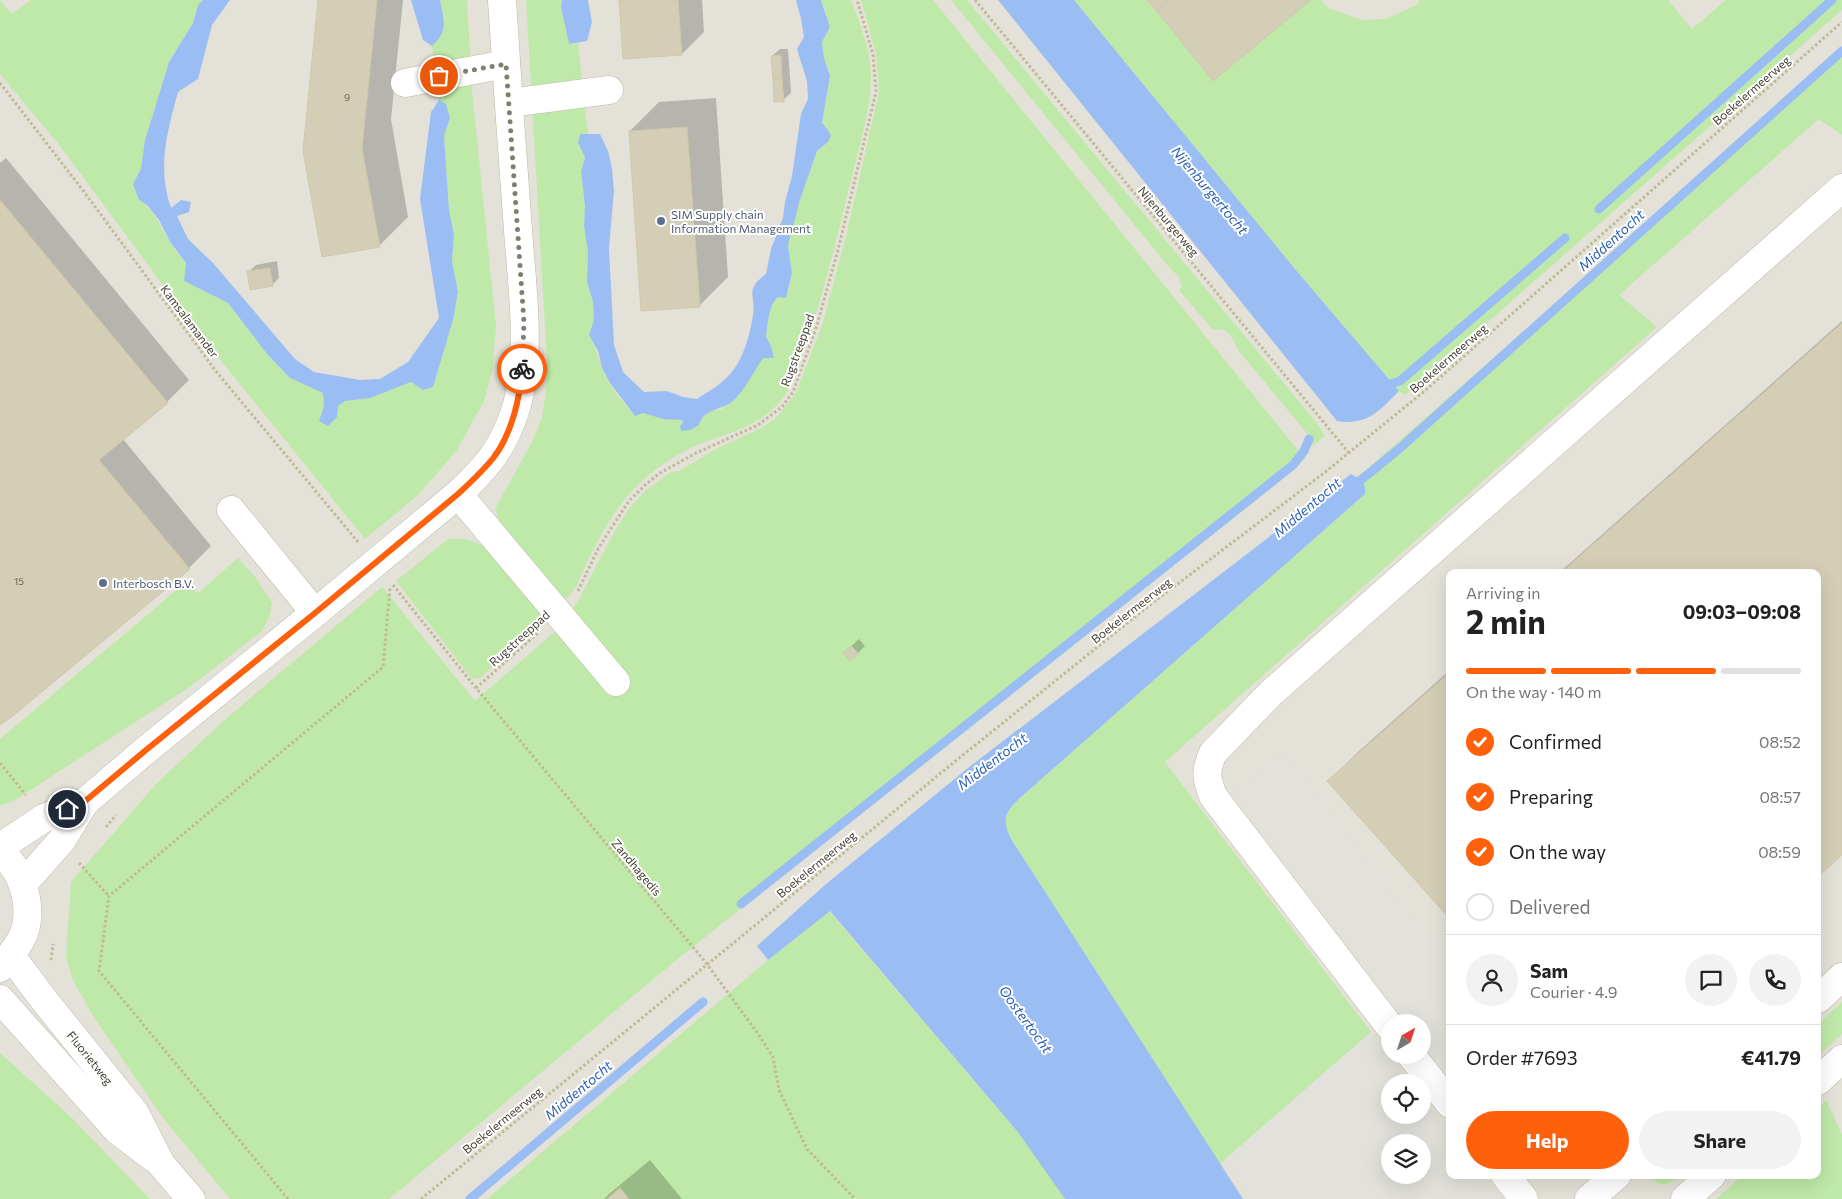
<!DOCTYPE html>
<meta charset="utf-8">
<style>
body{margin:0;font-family:Commissioner,sans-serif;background:#f2f2f2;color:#222;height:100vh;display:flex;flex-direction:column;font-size:19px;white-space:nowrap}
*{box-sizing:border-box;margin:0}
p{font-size:16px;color:#767676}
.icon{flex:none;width:28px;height:28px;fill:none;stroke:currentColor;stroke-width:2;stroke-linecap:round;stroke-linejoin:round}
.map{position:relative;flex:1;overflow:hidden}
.side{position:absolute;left:1446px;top:569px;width:375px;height:610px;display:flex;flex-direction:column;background:#fff;border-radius:10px;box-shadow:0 5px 20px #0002}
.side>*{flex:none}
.needle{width:32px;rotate:39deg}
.controls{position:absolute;left:1381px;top:1014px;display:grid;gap:10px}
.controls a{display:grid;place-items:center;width:50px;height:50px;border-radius:50%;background:#fff;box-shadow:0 5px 20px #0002;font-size:25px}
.pin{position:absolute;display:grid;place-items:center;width:42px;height:42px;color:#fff;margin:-21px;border:2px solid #fff;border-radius:50%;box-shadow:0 1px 5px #0007}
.courier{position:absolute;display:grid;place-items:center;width:50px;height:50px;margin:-25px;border:4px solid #ff600c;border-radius:50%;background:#fff;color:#222;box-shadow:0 1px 6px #0007}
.summary em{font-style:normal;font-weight:700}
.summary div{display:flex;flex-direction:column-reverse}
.summary{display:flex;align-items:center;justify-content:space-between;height:85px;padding:0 20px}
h1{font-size:32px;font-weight:700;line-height:38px}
.bar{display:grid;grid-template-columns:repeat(4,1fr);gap:8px 5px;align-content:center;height:60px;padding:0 20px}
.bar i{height:6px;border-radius:4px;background:#e0e0e0}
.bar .current{background:#ff600c}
.bar p{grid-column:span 4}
.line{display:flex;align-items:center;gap:12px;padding:0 20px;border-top:1px solid #e0e0e0}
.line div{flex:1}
.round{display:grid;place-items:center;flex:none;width:52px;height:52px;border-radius:26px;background:#f2f2f2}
ol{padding:0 20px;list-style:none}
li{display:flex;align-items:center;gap:15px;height:55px}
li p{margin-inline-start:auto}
li .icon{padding:5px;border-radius:50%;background:#ff600c;color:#fff;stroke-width:4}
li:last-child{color:#767676}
li i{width:28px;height:28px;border:2px solid #e0e0e0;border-radius:50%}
.primary-button{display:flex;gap:10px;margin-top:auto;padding:10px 20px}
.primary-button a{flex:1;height:58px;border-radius:30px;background:#ff600c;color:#fff;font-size:20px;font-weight:700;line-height:58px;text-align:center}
.primary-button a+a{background:#f2f2f2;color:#222}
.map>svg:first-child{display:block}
.industrial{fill:#e4e1d8;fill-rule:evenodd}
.green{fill:#bfe9a8}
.parking{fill:#e2e1db;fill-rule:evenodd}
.water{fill:#9abef3}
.shadow{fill:#0003}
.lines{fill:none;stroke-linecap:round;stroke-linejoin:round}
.stream{stroke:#9abef3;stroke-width:9}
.building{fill:#d4ceb7;stroke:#cfc8aa}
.minor-casing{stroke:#bebaa5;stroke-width:29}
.path{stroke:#c0b995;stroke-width:3;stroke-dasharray:2.5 2.5;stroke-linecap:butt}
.minor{stroke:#fff;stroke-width:28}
.done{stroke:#817e70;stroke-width:5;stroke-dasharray:0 9}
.route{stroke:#ff600c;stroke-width:6}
.service-dot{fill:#5c6f8a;stroke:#fff;stroke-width:2}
.labels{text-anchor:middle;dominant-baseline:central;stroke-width:4;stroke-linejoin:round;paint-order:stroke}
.number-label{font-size:10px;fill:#686454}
.street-label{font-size:12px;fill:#444033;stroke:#fff}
.service-label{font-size:12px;fill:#4e5e75;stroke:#fff;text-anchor:start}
.water-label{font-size:14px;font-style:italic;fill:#285eb3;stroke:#fff}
</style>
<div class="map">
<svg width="1842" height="1199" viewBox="0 0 1842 1199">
<rect width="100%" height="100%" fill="#f2f0e2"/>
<!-- industrial -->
<path class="industrial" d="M0,0H1842V1199H0ZM1450,572H1818V1175H1450ZM1390,1022H1422V1055H1390ZM1390,1082H1422V1115H1390ZM1390,1142H1422V1175H1390Z"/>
<!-- green -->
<g class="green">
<path d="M0,0L12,14L31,0H203L198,5L193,23L169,62L162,84L145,140L139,199C154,210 160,225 169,241C174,249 180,256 186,263L184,281L228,303L267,354L290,378L324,393V406L320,421L337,417L338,406L345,401L370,398L411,382L423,390L433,386L453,320L458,292L452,261L454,235L449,210L444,136L450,118L446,105L439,100L432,46C449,31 444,20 440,0H467L472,90L496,326L492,372L484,401L457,450L417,496L365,539L197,331L60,146L0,74Z"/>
<path d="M526,0H562L561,7L569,44L578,43L588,134H580L578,143L585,157L581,172L585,206L584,226L588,252L587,282L593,302L594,320L589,335C596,348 597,355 602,368C608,385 623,402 635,416L643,413L663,419L682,420L683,424L701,419L708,412L722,409L771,346L766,337C768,326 768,310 773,301C776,296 783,295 788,294L792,273L788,245L800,200L817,151L828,142V130L822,123L830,76L824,58L822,42L827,34L826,12L821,0H851C860,24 871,50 871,77C870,114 858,151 849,188C837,239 824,291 807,341C801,356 797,373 790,387C786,396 778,404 771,411C747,432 713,436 685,451C667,460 648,474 634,489C614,510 600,536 587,562C579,579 578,590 561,603L506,537L495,509L533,440L542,417L546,392L547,361Z"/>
<path d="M861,0H933L1305,459L674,962L389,1199H230L163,1118L93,1016L73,980L66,956L71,882L156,784L229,716L382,587L475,701L559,628L578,601L612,536L628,510L645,491L671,472L679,471L716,449L765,426L777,417L796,393L823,322L846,237L879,92L876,54Z"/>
<path d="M951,0H967L1320,427L1325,436L1313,446L1305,431L1239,351L1230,335L1222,329L1213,330L1179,290L1182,287L1179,277L1168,266Z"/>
<path d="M1074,0H1321L1328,8L1362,20L1386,19L1416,5L1420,0H1668L1692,29L1726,0H1842V10L1405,395L1399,391L1295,269Z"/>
<path d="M1842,51V135L1819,119L1619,295L1657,327L1165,762L1371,1032L1220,1164L1022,856C1015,845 1000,826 1008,812C1011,806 1017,801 1021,797L1365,494C1366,486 1363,483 1358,477Z"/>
<path d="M448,539H467L493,550L548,615L480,678L472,679L396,581Z"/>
<path d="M238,558L256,578L272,603L269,617L262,631L191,686L12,802L0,805V739L186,582L198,593Z"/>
<path d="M829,911L1017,1131L1065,1199H487L768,960Z"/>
<path d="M1842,1002V1034L1818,1056V1024Z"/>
<path d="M0,1053L72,1118L150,1199H0Z"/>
<path d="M1826,1100L1842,1134V1199H1716L1743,1175H1818V1108Z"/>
<path d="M1647,1175H1683C1669,1185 1660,1189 1647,1175Z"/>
</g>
<!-- parking -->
<g class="parking">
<path d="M1284,753L1450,968V1081L1423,1044L1422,1022H1406L1233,793Z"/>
<path d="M1371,1032L1409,1082H1390V1115H1422L1423,1101L1450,1137V1175H1479L1497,1199H1253L1224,1160ZM1390,1142H1422V1175H1390Z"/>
</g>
<!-- water -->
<g class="water">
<path d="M203,0H230L212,25L198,79L178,92C167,133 157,166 171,208L181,200L191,202L189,212L177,216L188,239L213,263L295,359L314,372L360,380L380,379L408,362L439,318L420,199L431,112L439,100L446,104L450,118L444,136L449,210L454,235L452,261L458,292L453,320L433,387L423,390L411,382L370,398L345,401L338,406L337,417L328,426L319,421L324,406L323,393L290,378L267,354L228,303L184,281L186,263L170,242L159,220L147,205L139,200L133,184L141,169L145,140L169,62L193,23L198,5Z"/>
<path d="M411,0H440C444,20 449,31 432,46L423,40Z"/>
<path d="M562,0H588L592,22L587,41L569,44L561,7Z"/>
<path d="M796,0H821L830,27L822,42L824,58L830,76L822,123L828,130L831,136L828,142L817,151L800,200L788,245L792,273L786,298L778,297C768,305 768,325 766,337L771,346L774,358H763C753,372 746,389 733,401C721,411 704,408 699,425L690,430L681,431L680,425L683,424L682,420L663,419L643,413L635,416L610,383L602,368L598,351L589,335L594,320L593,302L587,282L588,252L584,226L585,206L581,172L585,157L578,143L580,134H600L608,151L612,169L614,191L609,248L614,345L623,372L644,392L667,391L683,397L697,399C709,391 722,384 731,373C744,358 750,334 753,315C756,295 744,290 766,274L771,249L783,218L785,202L792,176L801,114L808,99L807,81L797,49L804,37L801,19Z"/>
<path d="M998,0H1074L1295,269L1399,391C1379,411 1367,426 1337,421Z"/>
<path d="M1351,474C1359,478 1367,483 1365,494L1021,797C1017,801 1011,806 1008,812C1000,826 1015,845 1022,856L1243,1199H1065L1017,1131L830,911L768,960L757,946L826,884L968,768Z"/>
</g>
<!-- shadow -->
<g class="shadow">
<path d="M319,0H403L391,119L408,217L379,246Z"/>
<path d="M620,0H702L704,32L682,54Z"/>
<path d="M780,49H788L791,93L783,100L772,56Z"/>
<path d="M716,98L728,277L699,306L630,131L659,102Z"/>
<path d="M6,158L189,380L167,402L123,439L211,546L189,568L0,723V163Z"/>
<path d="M277,261L279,278L272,285L248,272L256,265Z"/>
<path d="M1842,321V853L1818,875V572H1560Z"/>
<path d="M859,639L865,646L858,653H844Z"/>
<path d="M1450,670V917L1329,781L1358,752Z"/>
<path d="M650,1160L682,1199H604L609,1194Z"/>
</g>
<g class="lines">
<!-- stream -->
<g class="stream">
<path d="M1599,209L1832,0"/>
<path d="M1381,387L1400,381L1565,238"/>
<path d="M1351,488L1399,449L1842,51"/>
<path d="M741,904L1293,465L1304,451L1309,439"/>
<path d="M470,1199L703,1002"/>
</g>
</g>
<!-- building -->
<g class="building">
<path d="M318,0H377L362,148L380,247L322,257L303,151Z"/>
<path d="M619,0H678L682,55L623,59Z"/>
<path d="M1147,0H1169L1156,10Z"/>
<path d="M1169,0H1311L1213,81L1156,10Z"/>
<path d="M781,55L782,78L773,79L771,56Z"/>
<path d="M782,78L784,102H774L773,79Z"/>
<path d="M687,127L700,307L641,311L629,131Z"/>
<path d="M0,200L168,403L99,460L190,569L9,719L0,725Z"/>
<path d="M270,268L273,286L250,290L247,271Z"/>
<path d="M1842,323V855L1818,877V572H1562Z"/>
<path d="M851,646L859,654L850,661L843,653Z"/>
<path d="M1450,672V919L1327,781Z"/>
<path d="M620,1188L629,1199H607Z"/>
</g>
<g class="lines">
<defs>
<g id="minor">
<path d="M405,83L506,64"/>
<path d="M509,103L609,90"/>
<path d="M458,494L616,682"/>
<path d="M231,510L315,613"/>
<path d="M0,847L44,818L85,802"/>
<path d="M0,852C4,855 8,859 11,863C25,880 32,911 24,933C19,946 9,957 0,968"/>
<path d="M23,884L62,840L85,802L146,750L315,613L458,494C485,469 502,450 514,414C533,360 522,287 518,230C512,153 507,77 502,0"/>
<path id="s1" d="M11,956L44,1000L135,1113L161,1164L191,1199"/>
<path d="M0,999L117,1130L154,1158"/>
<path d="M1818,999L1842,977"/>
<path d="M1390,1027L1213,796C1206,778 1205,771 1213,753L1271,693L1842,188"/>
<path d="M1411,1055L1450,1104"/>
<path d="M1818,1081L1842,1059"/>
<path d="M1505,1175L1524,1199"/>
<path d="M1589,1199L1617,1175"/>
<path d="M1685,1199L1712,1175"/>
</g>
</defs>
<!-- minor casing -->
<use href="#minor" class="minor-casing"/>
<!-- path -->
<g class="path">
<path d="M975,0L1349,453"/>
<path d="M0,83L85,193L215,370L358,542"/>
<path d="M393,585L476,688L707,964L756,1031L773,1057L779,1090L807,1149L855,1199"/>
<path d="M578,591L598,549L608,533L629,501L644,486L660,473L696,453L758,425L782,407L793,392L817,325L838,250L876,92L873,54L857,0"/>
<path d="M476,688L538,633"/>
<path d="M0,763L26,795"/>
<path d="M106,827L116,815"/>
<path d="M79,863L109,896"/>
<path d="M51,960L53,944"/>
<path d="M288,1199L99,971L109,896L383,667L390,588"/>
<path d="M421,1199L958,759L1146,608L1324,473L1427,389L1842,22"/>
</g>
<!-- minor -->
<use href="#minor" class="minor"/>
</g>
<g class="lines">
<!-- done -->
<path class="done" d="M439,76L506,64L524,323L522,369"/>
<!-- route -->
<path class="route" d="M67,809L84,802L146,750L315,613L458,494C471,482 483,471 494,457C512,433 520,398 522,369"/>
</g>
<!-- markers -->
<g class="service-dot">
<circle cx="661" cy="221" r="5"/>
<circle cx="103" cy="583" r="5"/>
</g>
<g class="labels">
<!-- number labels -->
<g class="number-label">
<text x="347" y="97">9</text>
<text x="19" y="581">15</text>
</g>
<!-- street labels -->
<g class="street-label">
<text transform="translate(1751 90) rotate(-41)">Boekelermeerweg</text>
<text transform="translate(1169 221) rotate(50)">Nijenburgerweg</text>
<text transform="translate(190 321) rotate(53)">Kamsalamander</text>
<text transform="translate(797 350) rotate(-70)">Rugstreeppad</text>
<text transform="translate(1448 358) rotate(-41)">Boekelermeerweg</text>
<text transform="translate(1131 610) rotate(-38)">Boekelermeerweg</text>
<text transform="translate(519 638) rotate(-42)">Rugstreeppad</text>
<text transform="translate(816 864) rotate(-39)">Boekelermeerweg</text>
<text transform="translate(637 867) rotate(50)">Zandhagedis</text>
<text stroke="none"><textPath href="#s1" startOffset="129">Fluorietweg</textPath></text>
<text transform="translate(502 1120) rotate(-39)">Boekelermeerweg</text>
</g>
<!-- service labels -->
<g class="service-label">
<text x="671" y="214">SIM Supply chain<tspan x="671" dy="14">Information Management</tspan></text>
<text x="113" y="583">Interbosch B.V.</text>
</g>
<!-- water labels -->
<g class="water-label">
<text transform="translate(1210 190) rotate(50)">Nijenburgertocht</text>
<text transform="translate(1611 240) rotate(-42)">Middentocht</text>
<text transform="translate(1307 507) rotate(-40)">Middentocht</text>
<text transform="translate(992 761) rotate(-37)">Middentocht</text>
<text transform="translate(1026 1019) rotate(54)">Oostertocht</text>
<text transform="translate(578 1090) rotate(-40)">Middentocht</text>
</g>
</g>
</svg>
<div class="controls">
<a><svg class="needle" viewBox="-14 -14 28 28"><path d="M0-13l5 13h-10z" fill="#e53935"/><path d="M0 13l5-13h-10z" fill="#767676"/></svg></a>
<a><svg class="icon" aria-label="locate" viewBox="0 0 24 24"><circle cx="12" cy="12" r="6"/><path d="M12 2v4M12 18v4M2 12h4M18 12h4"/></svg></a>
<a><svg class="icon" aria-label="layers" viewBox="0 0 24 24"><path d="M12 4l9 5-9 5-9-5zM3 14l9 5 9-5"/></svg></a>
</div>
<div class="pin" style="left:439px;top:76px;background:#ea580c"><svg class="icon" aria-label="bag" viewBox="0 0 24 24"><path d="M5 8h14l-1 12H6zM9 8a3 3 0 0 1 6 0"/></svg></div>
<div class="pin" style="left:67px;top:809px;background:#1f2937"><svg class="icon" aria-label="home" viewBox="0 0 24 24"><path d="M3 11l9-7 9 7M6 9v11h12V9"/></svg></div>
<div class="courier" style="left:522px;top:369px"><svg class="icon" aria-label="bike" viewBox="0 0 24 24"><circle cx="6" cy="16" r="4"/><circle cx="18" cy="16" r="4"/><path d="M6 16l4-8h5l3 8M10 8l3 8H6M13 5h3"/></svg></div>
<section class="side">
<div class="summary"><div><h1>2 min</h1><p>Arriving in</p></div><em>09:03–09:08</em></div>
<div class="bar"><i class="current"></i><i class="current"></i><i class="current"></i><i></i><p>On the way · 140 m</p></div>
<ol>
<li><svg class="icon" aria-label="check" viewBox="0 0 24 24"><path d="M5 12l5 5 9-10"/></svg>Confirmed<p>08:52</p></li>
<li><svg class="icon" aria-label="check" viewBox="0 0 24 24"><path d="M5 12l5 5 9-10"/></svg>Preparing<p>08:57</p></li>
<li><svg class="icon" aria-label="check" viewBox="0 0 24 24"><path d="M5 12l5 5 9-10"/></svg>On the way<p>08:59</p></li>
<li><i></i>Delivered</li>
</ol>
<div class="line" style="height:90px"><a class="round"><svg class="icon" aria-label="person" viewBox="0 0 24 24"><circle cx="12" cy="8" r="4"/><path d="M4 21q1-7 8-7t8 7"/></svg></a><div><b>Sam</b><p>Courier · 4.9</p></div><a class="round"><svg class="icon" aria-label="chat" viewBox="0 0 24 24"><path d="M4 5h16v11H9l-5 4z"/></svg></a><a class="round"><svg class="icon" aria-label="phone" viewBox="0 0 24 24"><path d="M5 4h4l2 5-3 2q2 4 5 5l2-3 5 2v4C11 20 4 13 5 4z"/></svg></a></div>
<div class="line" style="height:65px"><div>Order #7693</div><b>€41.79</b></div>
<div class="primary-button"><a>Help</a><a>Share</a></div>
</section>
</div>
